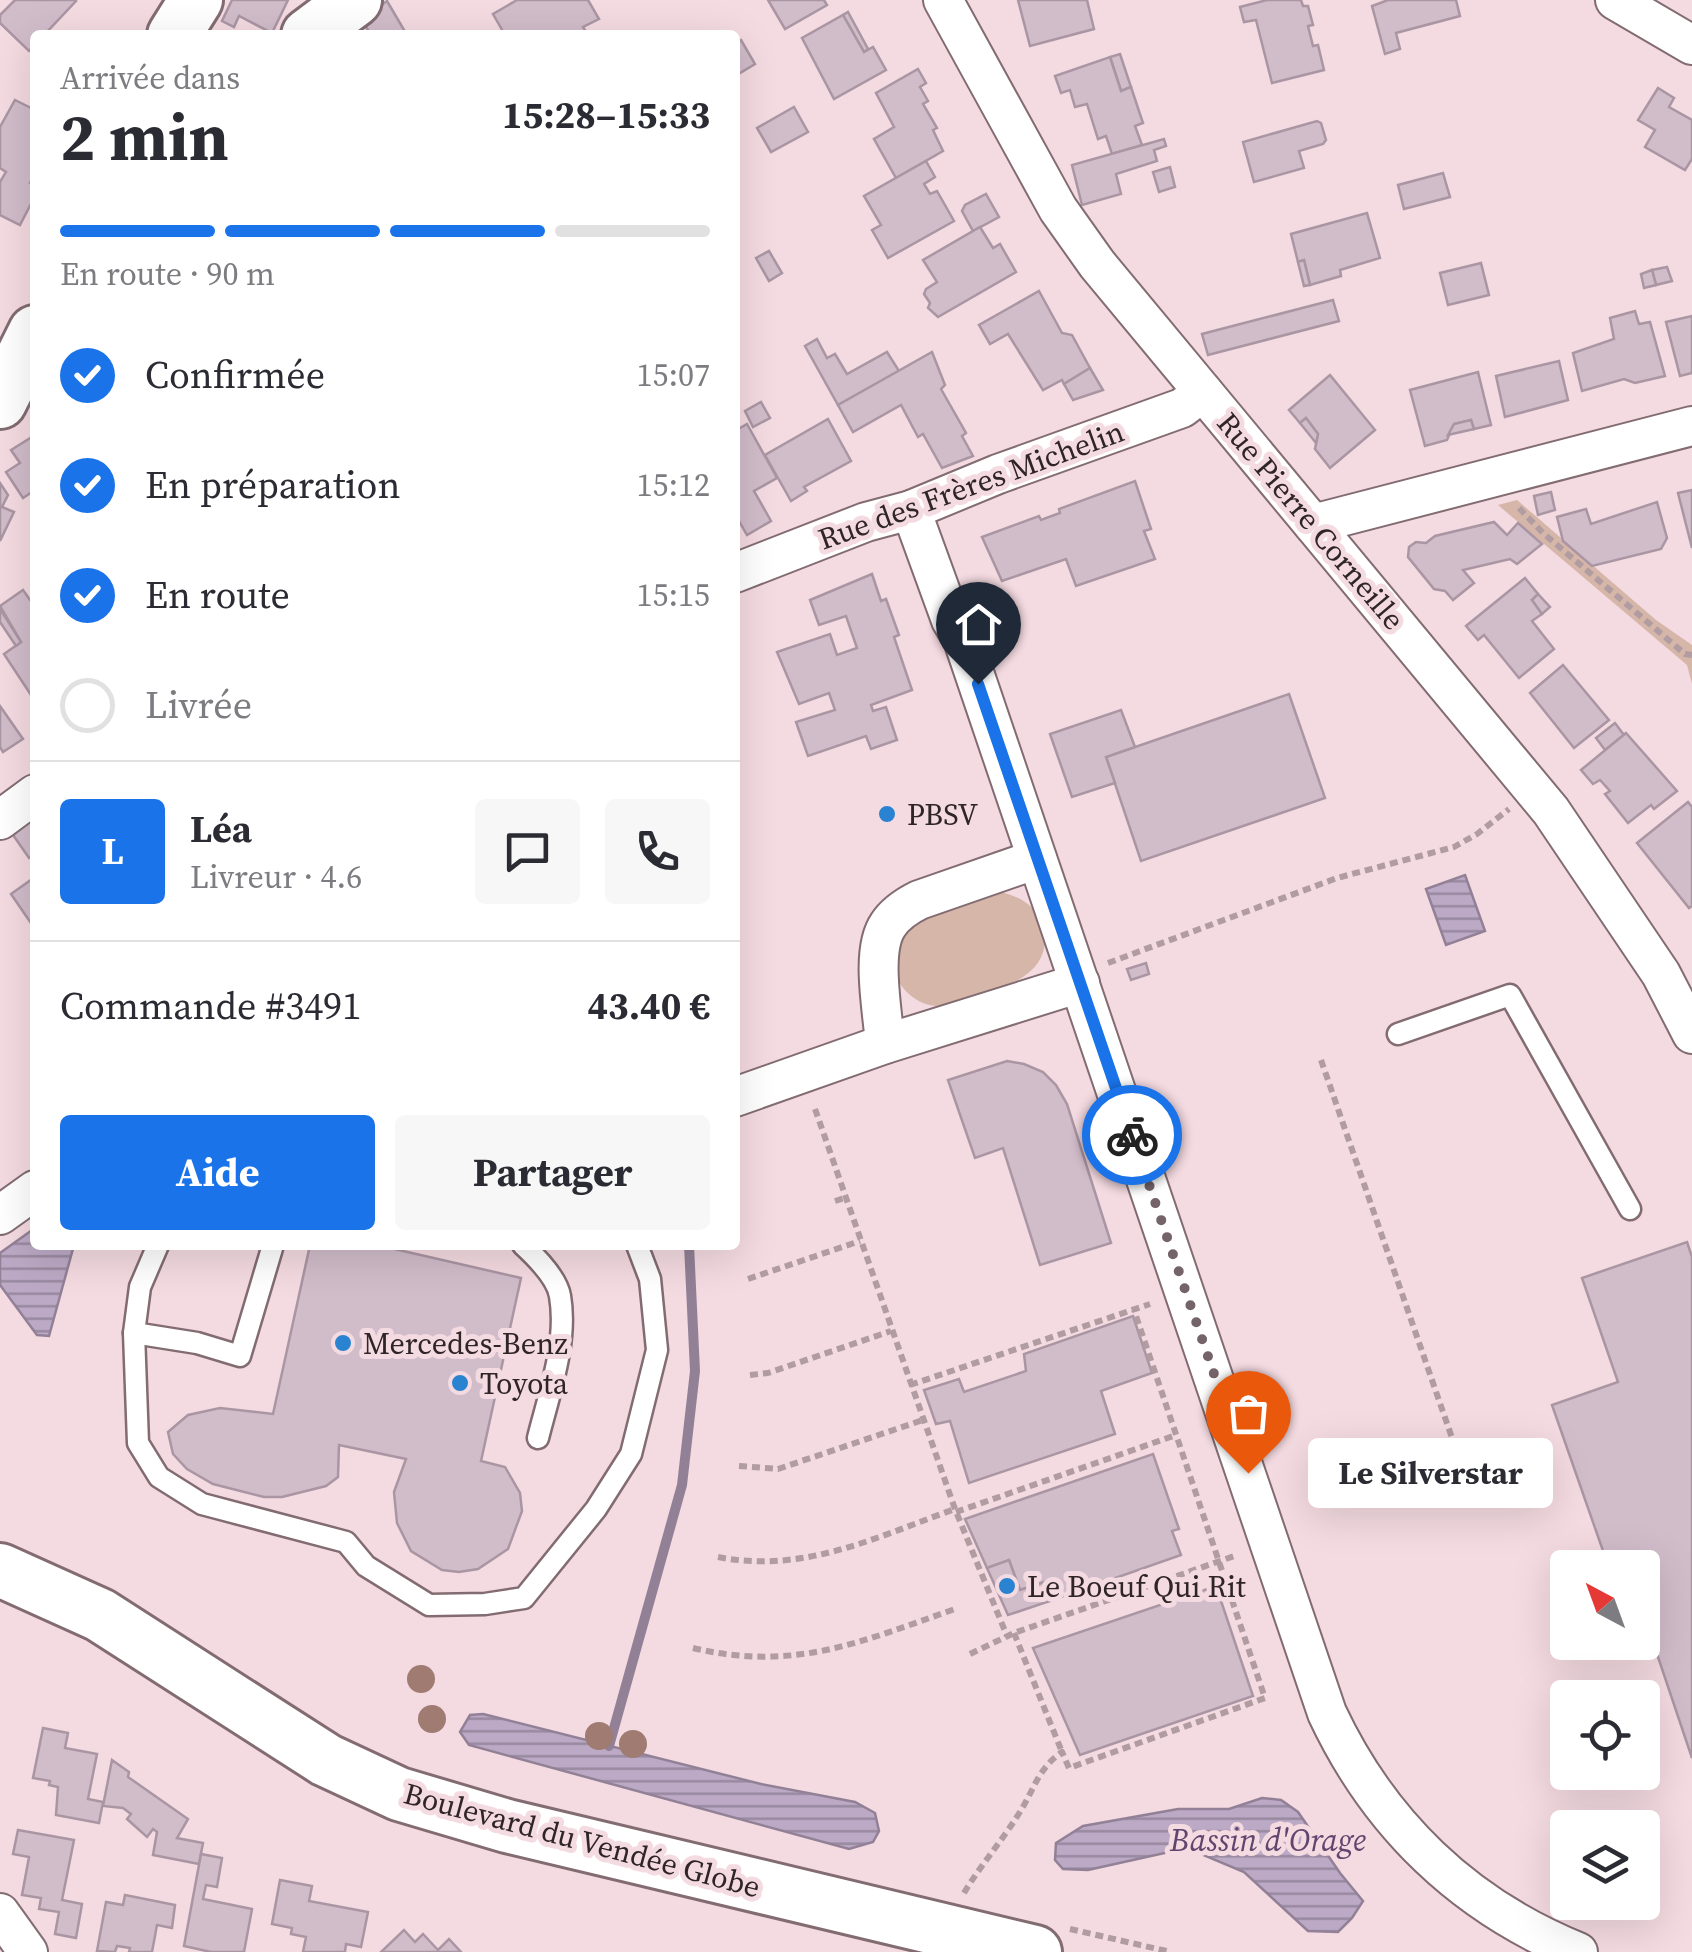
<!DOCTYPE html>
<html lang="fr">
<meta charset="utf-8">
<style>
body{margin:0;font-family:"Source Serif 4",serif;background:#f7f7f7;color:#2b2b33;height:100vh;display:flex;flex-direction:column;font-size:38px;white-space:nowrap}
*{box-sizing:border-box;margin:0}
p{font-size:32px;color:#7c7c81}
.icon{flex:none;width:55px;height:55px;fill:none;stroke:currentColor;stroke-width:2;stroke-linecap:round;stroke-linejoin:round}
.map{position:relative;flex:1;overflow:hidden}
.side{position:absolute;left:30px;top:30px;width:710px;height:1220px;display:flex;flex-direction:column;background:#fff;border-radius:10px;box-shadow:0 10px 40px #0002}
.side>*{flex:none}
.needle{width:65px;rotate:319deg}
.fabs{position:absolute;left:1550px;top:1550px;display:grid;gap:20px}
.fabs a{display:grid;place-items:center;width:110px;height:110px;border-radius:10px;background:#fff;box-shadow:0 10px 40px #0002;font-size:50px}
.pin{position:absolute;display:grid;place-items:center;width:85px;height:85px;color:#fff;margin:-102px -42px;border-radius:50% 50% 50% 0;rotate:-45deg;box-shadow:0 0 10px #0007}
.pin .icon{rotate:45deg}
.courier{position:absolute;display:grid;place-items:center;width:100px;height:100px;margin:-50px;border:8px solid #1a73e8;border-radius:50%;background:#fff;color:#222;box-shadow:0 2px 12px #0007}
.bubble{position:absolute;height:70px;border-radius:10px;background:#fff;box-shadow:0 10px 40px #0002;font-size:32px;font-weight:700;line-height:70px;text-align:center}
.overview em{font-style:normal;font-weight:700}
.overview div{display:flex;flex-direction:column-reverse}
.overview{display:flex;align-items:center;justify-content:space-between;height:170px;padding:0 30px}
h1{font-size:65px;font-weight:700;line-height:75px}
.bar{display:grid;grid-template-columns:repeat(4,1fr);gap:15px 10px;align-content:center;height:120px;padding:0 30px}
.bar i{height:12px;border-radius:8px;background:#e1e1e2}
.bar .current{background:#1a73e8}
.bar p{grid-column:span 4}
.line{display:flex;align-items:center;gap:25px;padding:0 30px;border-top:2px solid #e1e1e2}
.line div{flex:1}
.round{display:grid;place-items:center;flex:none;width:105px;height:105px;border-radius:10px;background:#f7f7f7}
ol{padding:0 30px;list-style:none}
li{display:flex;align-items:center;gap:30px;height:110px}
li p{margin-inline-start:auto}
li .icon{padding:10px;border-radius:50%;background:#1a73e8;color:#fff;stroke-width:4}
li:last-child{color:#7c7c81}
li i{width:55px;height:55px;border:5px solid #e1e1e2;border-radius:50%}
.action{display:flex;gap:20px;margin-top:auto;padding:20px 30px}
.action a{flex:1;height:115px;border-radius:10px;background:#1a73e8;color:#fff;font-size:40px;font-weight:700;line-height:115px;text-align:center}
.action a+a{background:#f7f7f7;color:#2b2b33}
.map>svg:first-child{display:block}
.green{fill:#d5b6a8}
.water{fill:url(#water-rules);stroke:#928196;stroke-width:2.5}
.lines{fill:none;stroke-linecap:round;stroke-linejoin:round}
.stream{stroke:#928196;stroke-width:10}
.building{fill:#d1bcca;stroke:#aa96a3;stroke-width:2.5}
.service-casing{stroke:#826c72;stroke-width:25}
.minor-casing{stroke:#826c72;stroke-width:42}
.secondary-casing{stroke:#826c72;stroke-width:58}
.path{stroke:#b09ca1;stroke-width:6;stroke-dasharray:8 5;stroke-linecap:butt}
.service{stroke:#fff;stroke-width:20}
.minor{stroke:#fff;stroke-width:38}
.secondary{stroke:#fff;stroke-width:52}
.tree{fill:#9f7b72}
.done{stroke:#746469;stroke-width:10;stroke-dasharray:0 18}
.route{stroke:#1a73e8;stroke-width:12}
.poi-dot{fill:#2a83d0;stroke:#f4dae1;stroke-width:4}
.labels{text-anchor:middle;dominant-baseline:central;stroke-width:10;stroke-linejoin:round;paint-order:stroke}
.street-label{font-size:30px;fill:#2f2528;stroke:#f4dae1}
.poi-label{font-size:30px;fill:#2f2528;stroke:#f4dae1;text-anchor:start}
.water-label{font-size:32px;font-style:italic;fill:#61456d;stroke:#f4dae1}
</style>
<div class="map">
<svg width="1692" height="1952" viewBox="0 0 1692 1952">
<defs>
<pattern id="water-rules" width="6" height="5" patternUnits="userSpaceOnUse" patternTransform="scale(2.5)"><rect width="6" height="5" fill="#bca9c5"/><path d="M0 2.5h6" fill="none" stroke="#9989a0"/></pattern>
</defs>
<rect width="100%" height="100%" fill="#f4dae1"/>
<!-- green -->
<g class="green">
<path d="M1517,500L1656,620L1692,645V684L1687,665L1498,505Z"/>
<path d="M1001,892C1020,897 1035,905 1042,924C1056,969 1013,985 980,996C966,1000 950,1008 935,1006C909,1003 887,976 894,950C897,941 905,931 909,923L986,893Z"/>
</g>
<!-- water -->
<g class="water">
<path d="M1465,875L1485,931L1446,945L1426,889Z"/>
<path d="M35,1228V1245H74L49,1336L37,1335L0,1285V1253Z"/>
<path d="M483,1714L761,1784L855,1802L875,1813L879,1831L873,1842L849,1849L469,1745L460,1732L470,1715Z"/>
<path d="M1262,1798L1281,1800L1298,1812L1340,1873L1363,1901L1352,1918L1338,1932L1308,1931L1244,1872L1187,1848L1088,1870L1063,1869L1055,1860L1056,1843L1083,1826L1178,1809H1229Z"/>
</g>
<g class="lines">
<!-- stream -->
<path class="stream" d="M609,1746L682,1485L695,1371L689,1245"/>
</g>
<!-- building -->
<g class="building">
<path d="M15,0H75L76,1L44,35H35V44L29,51L0,23V15Z"/>
<path d="M232,0H288L272,33L239,16L234,27L222,21Z"/>
<path d="M517,0H588L599,19L583,27L588,35H505L493,14Z"/>
<path d="M768,0H824L827,5L785,29Z"/>
<path d="M1018,0H1087L1094,29L1030,46Z"/>
<path d="M1267,0H1301L1303,6H1308L1313,25L1308,26L1313,46L1318,45L1324,70L1272,83L1256,20L1244,22L1240,7Z"/>
<path d="M1456,0L1460,16L1396,33L1400,49L1385,54L1372,6L1388,0Z"/>
<path d="M387,1L407,35H371L361,19Z"/>
<path d="M848,12L868,49L864,52L843,15Z"/>
<path d="M843,15L864,52L873,47L886,70L834,99L802,38Z"/>
<path d="M741,40L755,64L735,76V44Z"/>
<path d="M1120,54L1131,87L1121,91L1110,57Z"/>
<path d="M1110,57L1121,91L1131,87L1143,123L1135,126L1142,145L1112,154L1106,136L1098,139L1087,104L1075,107L1070,90L1061,93L1055,76Z"/>
<path d="M918,69L926,83L920,87L928,101L923,104L937,128L933,130L943,151L896,178L874,139L894,127L876,93Z"/>
<path d="M1658,88L1674,98L1669,107L1692,120V159L1685,170L1645,147L1655,130L1638,120Z"/>
<path d="M15,100L35,110V172L30,183L35,185V196L20,225L0,215V182L6,172L0,168V127Z"/>
<path d="M794,107L808,132L771,152L757,128Z"/>
<path d="M1317,121L1321,123L1326,140L1323,144L1299,151L1304,168L1254,182L1243,142Z"/>
<path d="M1164,139L1166,146L1154,150L1157,161L1116,174L1121,194L1082,205L1072,165Z"/>
<path d="M926,161L935,177L924,184L930,194L937,191L954,221L888,258L872,230L881,225L864,196Z"/>
<path d="M1170,167L1175,187L1159,192L1153,172Z"/>
<path d="M1443,173L1450,197L1404,209L1398,185Z"/>
<path d="M986,194L999,217L973,231L962,211L965,205Z"/>
<path d="M1367,213L1380,258L1340,270L1341,276L1310,285L1304,260L1298,262L1291,234Z"/>
<path d="M980,227L993,248L1000,244L1016,272L938,317L928,308L930,303L924,294L926,289L937,282L923,260Z"/>
<path d="M769,251L782,273L769,281L756,258Z"/>
<path d="M1304,260L1310,285L1304,286L1298,262Z"/>
<path d="M1481,263L1489,295L1448,305L1440,273Z"/>
<path d="M1667,267L1672,281L1656,285L1652,270Z"/>
<path d="M1652,270L1656,285L1644,288L1641,274Z"/>
<path d="M1039,291L1062,333L1072,335L1090,368L1064,384L1062,380L1043,390L1008,334L990,344L979,325Z"/>
<path d="M1333,300L1339,321L1208,355L1202,334Z"/>
<path d="M1635,311L1639,324L1650,322L1665,376L1635,383L1624,379L1582,391L1573,353L1614,339L1610,318Z"/>
<path d="M1692,316V373L1680,376L1666,322Z"/>
<path d="M817,339L827,358L835,354L847,374L887,352L899,371L838,405L805,346Z"/>
<path d="M932,352L945,385L941,389L966,433L962,436L973,456L942,468L923,434L918,437L901,405L853,432L838,405Z"/>
<path d="M1559,361L1568,400L1505,417L1496,376Z"/>
<path d="M1090,368L1103,390L1073,400L1064,384Z"/>
<path d="M1478,372L1491,425L1474,429L1471,420L1454,424L1447,440L1425,446L1410,390Z"/>
<path d="M1330,375L1375,430L1330,468L1315,449L1318,434L1306,418L1300,423L1289,410Z"/>
<path d="M761,402L770,418L753,427L745,411Z"/>
<path d="M1306,418L1318,434L1316,443L1300,423Z"/>
<path d="M828,419L851,461L804,487L807,491L791,501L765,455Z"/>
<path d="M1471,420L1474,429L1448,435L1454,424Z"/>
<path d="M747,424L777,478L754,491L771,521L747,535L735,514V431Z"/>
<path d="M35,435V490L23,498L6,472L20,463L11,450Z"/>
<path d="M1135,481L1151,529L1144,531L1155,559L1076,586L1066,559L1002,581L982,537L1039,516L1041,520L1060,513L1059,509Z"/>
<path d="M0,483L8,495L2,507L14,512L0,541Z"/>
<path d="M1692,490V548L1678,493Z"/>
<path d="M1551,492L1555,510L1538,515L1534,496Z"/>
<path d="M1657,502L1667,538L1661,549L1592,566L1563,541L1557,517L1586,509L1591,524Z"/>
<path d="M1494,522L1507,535L1518,523L1542,544L1517,564L1510,559L1463,570L1474,583L1453,600L1445,591L1434,589L1408,557L1409,547L1416,542L1426,543L1435,536Z"/>
<path d="M872,574L881,601L886,599L899,635L894,637L912,690L871,705L873,711L886,707L897,740L871,749L866,736L808,756L796,722L835,710L829,693L799,704L777,652L830,634L837,655L857,648L846,616L819,625L810,600Z"/>
<path d="M1525,578L1538,594L1532,600L1542,614L1532,621L1554,649L1519,678L1484,635L1478,640L1466,626Z"/>
<path d="M23,590L35,607V701L4,654L21,642L0,606Z"/>
<path d="M1538,594L1550,607L1542,614L1532,600Z"/>
<path d="M0,609L21,642L16,646L0,622Z"/>
<path d="M1563,665L1609,720L1574,748L1530,693Z"/>
<path d="M1289,694L1325,798L1141,861L1106,757Z"/>
<path d="M0,706L23,739L3,752L0,747Z"/>
<path d="M1121,710L1135,747L1106,757L1115,783L1072,797L1050,734Z"/>
<path d="M1615,723L1624,735L1605,750L1596,738Z"/>
<path d="M1626,733L1677,791L1654,809L1651,805L1628,823L1605,794L1610,791L1600,780L1593,784L1581,770Z"/>
<path d="M1688,802L1692,807V906L1689,908L1637,843Z"/>
<path d="M35,815V853L29,858L11,832Z"/>
<path d="M35,877V929L11,894Z"/>
<path d="M1146,963L1149,974L1131,980L1127,969Z"/>
<path d="M1007,1061L1024,1064L1043,1072L1056,1085L1067,1104L1111,1243L1040,1265L1003,1148L975,1158L948,1080Z"/>
<path d="M1687,1242L1692,1257V1758L1654,1645L1637,1650L1635,1642H1642V1568H1609L1552,1405L1618,1382L1582,1278Z"/>
<path d="M310,1245H377L521,1278L481,1461L505,1467L520,1493L522,1511L508,1549L478,1569L459,1572L442,1570L411,1551L397,1523L394,1492L406,1459L339,1445L338,1477L326,1486L282,1497H264L213,1484L187,1469L173,1454L168,1432L188,1415L220,1408L273,1414Z"/>
<path d="M1133,1316L1152,1373L1101,1391L1115,1434L969,1483L950,1421L936,1424L924,1390L959,1379L964,1392L1026,1371L1024,1354Z"/>
<path d="M1153,1454L1179,1529L1172,1531L1181,1555L1050,1601L1044,1582L1020,1590L1009,1560L987,1568L965,1519Z"/>
<path d="M1009,1560L1020,1590L1044,1582L1050,1601L1008,1615L987,1568Z"/>
<path d="M1216,1586L1253,1696L1080,1755L1033,1648Z"/>
<path d="M43,1728L68,1733L65,1748L97,1754L88,1799L103,1802L99,1823L56,1815L58,1787L49,1785L50,1781L33,1778Z"/>
<path d="M112,1760L129,1772L128,1777L188,1819L177,1838L203,1843L199,1864L153,1855L157,1832L153,1829L147,1837L127,1819L131,1814L123,1808L103,1806Z"/>
<path d="M18,1830L74,1840L62,1900L82,1904L76,1938L55,1934L59,1912L39,1909L41,1898L22,1895L29,1857L13,1854Z"/>
<path d="M201,1854L222,1858L217,1887L206,1885L203,1899L252,1909L244,1952H211L184,1946Z"/>
<path d="M280,1880L312,1886L309,1901L368,1912L361,1947L346,1944L345,1952H303L306,1937L291,1934L292,1928L272,1924Z"/>
<path d="M125,1895L175,1905L172,1928L157,1925L152,1952H129L130,1948L117,1946L115,1952L97,1951L106,1902L123,1905Z"/>
<path d="M404,1930L415,1942L423,1934L438,1950L449,1939L461,1952H381Z"/>
</g>
<g class="lines">
<defs>
<g id="service">
<path d="M1398,1034L1510,995L1630,1209"/>
<path d="M158,1245L140,1287L134,1333L138,1443L159,1477L202,1504L346,1542L366,1566L429,1605L485,1604L524,1598L596,1509L631,1454L657,1350L650,1279L637,1245"/>
<path d="M523,1245C536,1257 557,1278 560,1296C568,1342 549,1394 538,1438"/>
<path d="M134,1333L197,1343L240,1356L273,1245"/>
</g>
<g id="minor">
<path d="M943,0L1058,209L1097,264L1551,811L1661,974L1692,1034"/>
<path d="M1615,0L1692,45"/>
<path d="M911,510L951,620L963,640L1327,1713C1379,1824 1464,1906 1578,1952"/>
<path d="M1313,524L1692,426"/>
<path d="M735,573L866,522L911,510L998,474L1182,408L1203,392"/>
<path d="M0,820L35,794"/>
<path d="M885,1044C883,1013 870,951 888,925C895,914 907,906 919,900L1037,859"/>
<path d="M735,1097L885,1044L1080,983"/>
<path d="M0,1215L35,1190"/>
<path d="M0,1913L28,1952"/>
</g>
<g id="secondary">
<path d="M174,35L196,0"/>
<path d="M308,35L355,0"/>
<path d="M0,402L35,332"/>
<path d="M0,1570L100,1615L326,1760L399,1794L507,1826L1035,1952"/>
</g>
</defs>
<!-- service casing -->
<use href="#service" class="service-casing"/>
<!-- minor casing -->
<use href="#minor" class="minor-casing"/>
<!-- secondary casing -->
<use href="#secondary" class="secondary-casing"/>
<!-- path -->
<g class="path">
<path d="M1519,508L1543,533L1685,654L1692,655"/>
<path d="M1108,963L1337,878L1454,847L1477,834L1509,809"/>
<path d="M1321,1060L1459,1458"/>
<path d="M815,1109L955,1509L1007,1636"/>
<path d="M835,1201L845,1198"/>
<path d="M748,1279L860,1241"/>
<path d="M750,1375L768,1373L891,1331"/>
<path d="M910,1385L1150,1304"/>
<path d="M739,1466L778,1469L923,1420"/>
<path d="M956,1512L1176,1435"/>
<path d="M718,1557C804,1574 876,1537 955,1509"/>
<path d="M1014,1633L1062,1752"/>
<path d="M693,1648C795,1672 860,1642 955,1609"/>
<path d="M970,1654L1014,1633L1237,1555"/>
<path d="M964,1893C980,1866 1001,1842 1018,1815C1034,1791 1037,1769 1062,1752L1069,1768L1265,1698L1134,1310"/>
<path d="M1070,1929L1171,1952"/>
</g>
<!-- service -->
<use href="#service" class="service"/>
<!-- minor -->
<use href="#minor" class="minor"/>
<!-- secondary -->
<use href="#secondary" class="secondary"/>
</g>
<!-- trees -->
<g class="tree">
<circle cx="421" cy="1679" r="14"/>
<circle cx="432" cy="1719" r="14"/>
<circle cx="599" cy="1736" r="14"/>
<circle cx="633" cy="1744" r="14"/>
</g>
<g class="lines">
<!-- done -->
<path class="done" d="M1132,1135L1248,1473"/>
<!-- route -->
<path class="route" d="M978,684L1132,1135"/>
</g>
<!-- markers -->
<g class="poi-dot">
<circle cx="887" cy="814" r="10"/>
<circle cx="343" cy="1343" r="10"/>
<circle cx="460" cy="1383" r="10"/>
<circle cx="1007" cy="1586" r="10"/>
</g>
<g class="labels">
<!-- street labels -->
<g class="street-label">
<text transform="translate(971 485) rotate(-20)">Rue des Frères Michelin</text>
<text transform="translate(1311 521) rotate(50)">Rue Pierre Corneille</text>
<text transform="translate(582 1840) rotate(15)">Boulevard du Vendée Globe</text>
</g>
<!-- poi labels -->
<g class="poi-label">
<text x="907" y="814">PBSV</text>
<text x="363" y="1343">Mercedes-Benz</text>
<text x="480" y="1383">Toyota</text>
<text x="1027" y="1586">Le Boeuf Qui Rit</text>
</g>
<!-- water labels -->
<g class="water-label">
<text x="1268" y="1840">Bassin d'Orage</text>
</g>
</g>
</svg>
<div class="fabs">
<a><svg class="needle" viewBox="-14 -14 28 28"><path d="M0-13l5 13h-10z" fill="#e53935"/><path d="M0 13l5-13h-10z" fill="#7c7c81"/></svg></a>
<a><svg class="icon" aria-label="locate" viewBox="0 0 24 24"><circle cx="12" cy="12" r="6"/><path d="M12 2v4M12 18v4M2 12h4M18 12h4"/></svg></a>
<a><svg class="icon" aria-label="layers" viewBox="0 0 24 24"><path d="M12 4l9 5-9 5-9-5zM3 14l9 5 9-5"/></svg></a>
</div>
<div class="pin" style="left:1248px;top:1473px;background:#ea580c"><svg class="icon" aria-label="bag" viewBox="0 0 24 24"><path d="M5 8h14l-1 12H6zM9 8a3 3 0 0 1 6 0"/></svg></div>
<div class="pin" style="left:978px;top:684px;background:#1f2937"><svg class="icon" aria-label="home" viewBox="0 0 24 24"><path d="M3 11l9-7 9 7M6 9v11h12V9"/></svg></div>
<div class="courier" style="left:1132px;top:1135px"><svg class="icon" aria-label="bike" viewBox="0 0 24 24"><circle cx="6" cy="16" r="4"/><circle cx="18" cy="16" r="4"/><path d="M6 16l4-8h5l3 8M10 8l3 8H6M13 5h3"/></svg></div>
<div class="bubble" style="left:1308px;top:1438px;width:245px">Le Silverstar</div>
<section class="side">
<div class="overview"><div><h1>2 min</h1><p>Arrivée dans</p></div><em>15:28–15:33</em></div>
<div class="bar"><i class="current"></i><i class="current"></i><i class="current"></i><i></i><p>En route · 90 m</p></div>
<ol>
<li><svg class="icon" aria-label="check" viewBox="0 0 24 24"><path d="M5 12l5 5 9-10"/></svg>Confirmée<p>15:07</p></li>
<li><svg class="icon" aria-label="check" viewBox="0 0 24 24"><path d="M5 12l5 5 9-10"/></svg>En préparation<p>15:12</p></li>
<li><svg class="icon" aria-label="check" viewBox="0 0 24 24"><path d="M5 12l5 5 9-10"/></svg>En route<p>15:15</p></li>
<li><i></i>Livrée</li>
</ol>
<div class="line" style="height:180px"><b class="round" style="background:#1a73e8;color:#fff">L</b><div><b>Léa</b><p>Livreur · 4.6</p></div><a class="round"><svg class="icon" aria-label="chat" viewBox="0 0 24 24"><path d="M4 5h16v11H9l-5 4z"/></svg></a><a class="round"><svg class="icon" aria-label="phone" viewBox="0 0 24 24"><path d="M5 4h4l2 5-3 2q2 4 5 5l2-3 5 2v4C11 20 4 13 5 4z"/></svg></a></div>
<div class="line" style="height:130px"><div>Commande #3491</div><b>43.40 €</b></div>
<div class="action"><a>Aide</a><a>Partager</a></div>
</section>
</div>
